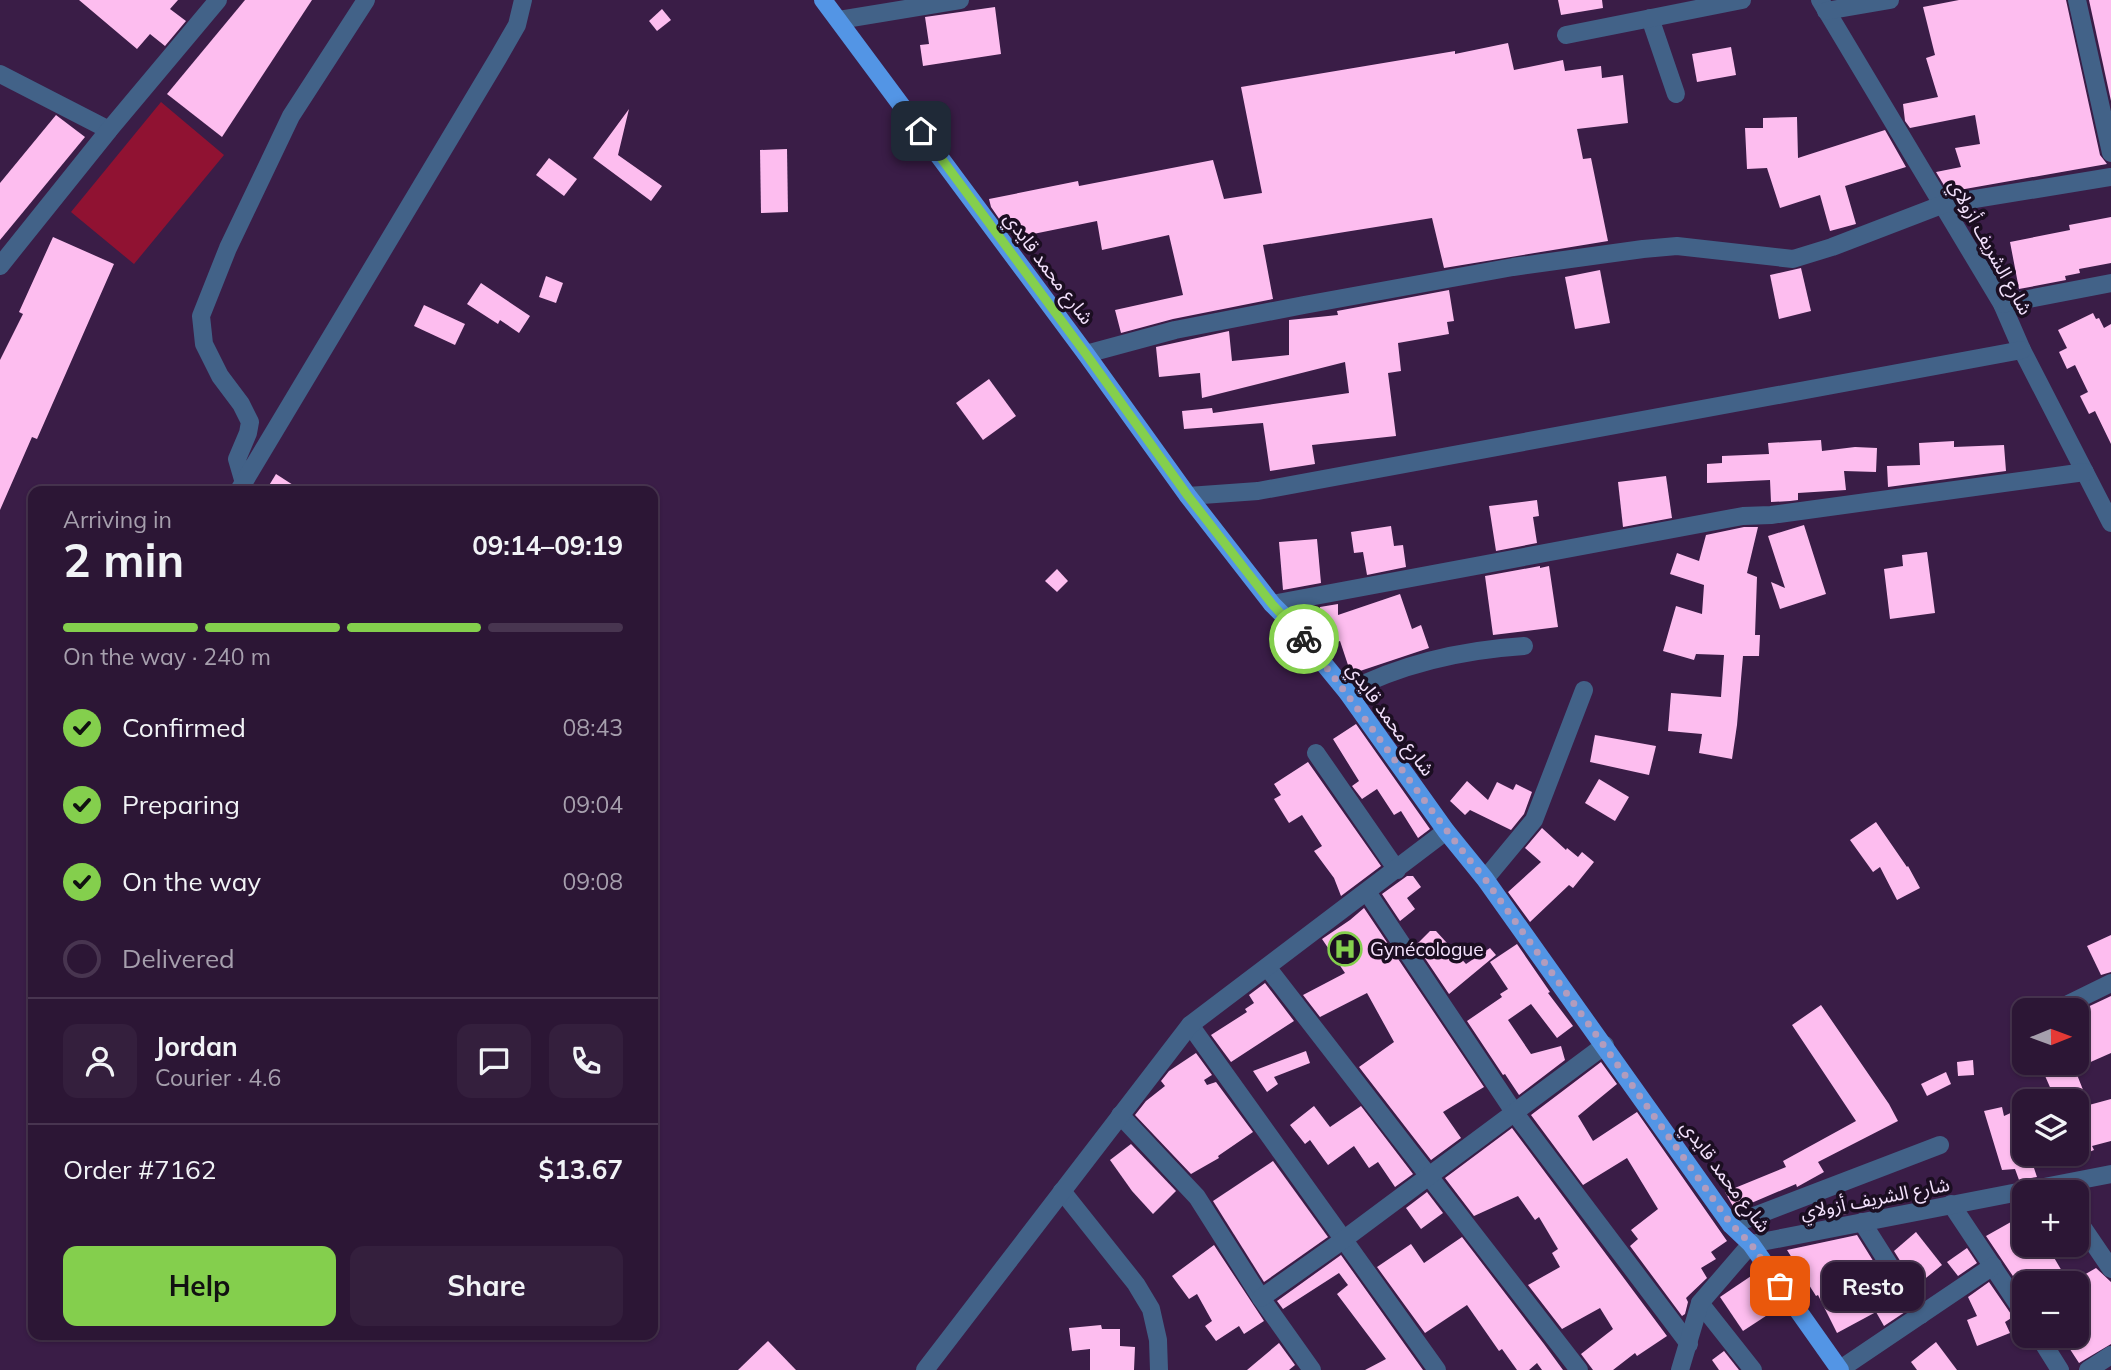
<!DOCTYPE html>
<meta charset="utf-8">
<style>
body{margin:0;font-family:Mulish,"Noto Sans Arabic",sans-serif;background:#341f3d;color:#f1f3f6;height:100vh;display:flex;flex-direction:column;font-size:26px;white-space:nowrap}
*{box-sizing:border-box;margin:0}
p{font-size:23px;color:#a69fad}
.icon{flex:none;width:38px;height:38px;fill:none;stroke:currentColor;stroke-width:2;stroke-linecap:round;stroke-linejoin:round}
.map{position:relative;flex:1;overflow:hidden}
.drawer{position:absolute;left:28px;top:486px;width:630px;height:854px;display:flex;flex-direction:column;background:#2c1635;border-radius:14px;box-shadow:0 2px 5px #0004,0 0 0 2px #483550}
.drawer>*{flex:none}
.needle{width:46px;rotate:89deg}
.controls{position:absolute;left:2012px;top:998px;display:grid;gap:14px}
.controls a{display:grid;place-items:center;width:77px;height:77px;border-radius:14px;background:#2c1635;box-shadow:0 2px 5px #0004,0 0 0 2px #483550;font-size:35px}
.pin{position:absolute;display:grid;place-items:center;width:60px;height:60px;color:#fff;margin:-30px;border-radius:14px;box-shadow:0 4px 10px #0006}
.courier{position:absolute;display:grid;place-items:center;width:70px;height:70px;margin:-35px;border:5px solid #84cf4d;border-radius:50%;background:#fff;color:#222;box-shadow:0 2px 9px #0007}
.bubble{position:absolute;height:49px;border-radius:14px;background:#2c1635;box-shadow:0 2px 5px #0004,0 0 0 2px #483550;font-size:23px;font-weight:700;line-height:49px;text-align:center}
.head em{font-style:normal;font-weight:700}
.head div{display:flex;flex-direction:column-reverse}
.head{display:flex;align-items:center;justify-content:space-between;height:119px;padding:0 35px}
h1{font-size:46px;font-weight:700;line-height:52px}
.bar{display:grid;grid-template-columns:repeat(4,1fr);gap:10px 7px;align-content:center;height:84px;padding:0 35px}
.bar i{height:9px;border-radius:5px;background:#483550}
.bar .selected{background:#84cf4d}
.bar p{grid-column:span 4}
.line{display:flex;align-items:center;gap:18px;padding:0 35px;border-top:2px solid #483550}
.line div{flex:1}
.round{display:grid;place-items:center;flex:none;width:74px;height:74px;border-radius:14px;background:#341f3d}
ol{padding:0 35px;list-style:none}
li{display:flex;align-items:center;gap:21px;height:77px}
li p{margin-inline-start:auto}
li .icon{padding:7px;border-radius:50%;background:#84cf4d;color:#111;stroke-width:4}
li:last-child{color:#a69fad}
li i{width:38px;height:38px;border:4px solid #483550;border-radius:50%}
.action{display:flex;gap:14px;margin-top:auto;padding:14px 35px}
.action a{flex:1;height:80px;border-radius:14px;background:#84cf4d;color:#111;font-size:28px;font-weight:700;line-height:80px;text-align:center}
.action a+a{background:#341f3d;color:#f1f3f6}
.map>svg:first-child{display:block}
.green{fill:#901232}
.building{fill:#fdbdef}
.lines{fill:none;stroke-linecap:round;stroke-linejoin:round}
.minor{stroke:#426288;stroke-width:18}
.major{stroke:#5395e5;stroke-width:18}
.done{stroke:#b29cbd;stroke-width:7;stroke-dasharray:0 12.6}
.route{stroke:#84cf4d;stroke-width:9}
.labels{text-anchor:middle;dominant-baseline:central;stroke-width:7;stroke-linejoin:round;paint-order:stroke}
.street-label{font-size:19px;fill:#f3e1fc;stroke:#1b0e21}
.poi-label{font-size:19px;fill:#f3e1fc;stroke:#1b0e21;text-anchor:start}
</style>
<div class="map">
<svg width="2111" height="1370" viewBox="0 0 2111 1370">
<rect width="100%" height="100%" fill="#3a1d47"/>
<!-- green -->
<path class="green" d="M161,102L224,155L134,264L71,212Z"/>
<!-- building -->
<g class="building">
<path d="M79,0H178L170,9L186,21L165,46L150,34L137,49Z"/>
<path d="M245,0H312L222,137L167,94Z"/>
<path d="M1558,0H1602L1603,8L1561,15Z"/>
<path d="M1959,0H2066L2100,155L2107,164L1948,192L1936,172L1961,167L1955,148L1980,144L1975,115L1910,128L1905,121L1903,104L1938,97L1926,58L1935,55L1923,7Z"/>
<path d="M2089,0H2111V101Z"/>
<path d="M995,7L1001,54L923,66L920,45L929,44L925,17Z"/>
<path d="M662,9L671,20L657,31L649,21Z"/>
<path d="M1508,43L1514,70L1563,60L1565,71L1601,66L1602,78L1623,75L1628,123L1577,129L1583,159L1591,158L1608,241L1444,268L1432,218L1263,245L1273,299L1173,319L1121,333L1115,310L1183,295L1169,235L1102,250L1097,221L1014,238L1008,230L1006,218L1000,220L991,207L989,199L1078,181L1079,186L1213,160L1224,199L1262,193L1241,87L1455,51V54Z"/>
<path d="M1731,47L1736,75L1697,82L1692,54Z"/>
<path d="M629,109L618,155L662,186L651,201L593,158Z"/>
<path d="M56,115L85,137L0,240V183Z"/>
<path d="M1797,117L1798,158L1885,130L1906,167L1845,186L1856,224L1830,231L1820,195L1780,208L1767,168L1747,169L1745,128H1763V118Z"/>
<path d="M787,149L788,212L761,213L760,150Z"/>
<path d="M549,158L577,179L564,196L536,175Z"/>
<path d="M2111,217V263L2079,269L2080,273L2065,276L2066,280L2019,289L2010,242L2070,230L2069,225Z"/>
<path d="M53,237L114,264L37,439L32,437L0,510V360L23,314L19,312Z"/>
<path d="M1801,268L1811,311L1779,319L1770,275Z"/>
<path d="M1600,270L1610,323L1575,329L1565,277Z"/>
<path d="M546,276L563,283L556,303L539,297Z"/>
<path d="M481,283L530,316L519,333L500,320L498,324L467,304Z"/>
<path d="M1449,290L1454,321L1447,322L1449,334L1398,343L1401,371L1388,373L1396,436L1312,445L1315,464L1270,471L1263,423L1184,429L1182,411L1212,408L1213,413L1349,393L1345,362L1202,398L1200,373L1159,377L1156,347L1229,331L1232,361L1289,355V320L1338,315L1337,311Z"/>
<path d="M424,305L465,324L455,345L414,326Z"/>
<path d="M2093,313L2096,319L2099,318L2104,328L2111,324V444L2095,411L2089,414L2080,396L2088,392L2075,365L2067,369L2059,352L2067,348L2058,330Z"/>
<path d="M989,379L1016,416L983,440L956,403Z"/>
<path d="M1821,440L1822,451L1855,447L1877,448L1876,472L1844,471L1846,490L1798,493V500L1790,501L1771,502L1770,480L1707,483V464L1722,463V456L1769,454L1768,443Z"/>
<path d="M1954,441V447L2004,445L2006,471L1888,487L1887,466L1920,465L1919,443Z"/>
<path d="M276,474L304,492H265Z"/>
<path d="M1666,476L1672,518L1623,527L1618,482Z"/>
<path d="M1537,500L1539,516L1533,517L1537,543L1496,551L1489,506Z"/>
<path d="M1804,525L1826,594L1780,609L1771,582L1785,588L1768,536Z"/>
<path d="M1391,526L1394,546L1403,545L1406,567L1367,575L1363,552L1354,553L1351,532Z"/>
<path d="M1744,527H1758L1747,573L1757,577L1755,635H1760L1759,656H1743L1737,725L1732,759L1699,753L1702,734L1668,731L1671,693L1721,697L1724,655L1696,654L1694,660L1663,651L1676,606L1702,614L1704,585L1670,574L1677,553L1699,561L1706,535Z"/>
<path d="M1317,539L1321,583L1283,590L1279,542Z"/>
<path d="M1927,552L1935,613L1890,619L1884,569L1903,566L1902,555Z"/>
<path d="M1540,566V568L1549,566L1558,627L1493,635L1485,576Z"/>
<path d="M1057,569L1068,581L1057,592L1045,581Z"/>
<path d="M1400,594L1412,629L1421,625L1429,648L1351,674L1340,641L1328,645L1320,621V607L1338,604V615Z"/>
<path d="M1356,724L1430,829L1418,838L1401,811L1394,815L1377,789L1362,799L1352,786L1359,781L1333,739Z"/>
<path d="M1595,735L1656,746L1649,775L1590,762Z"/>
<path d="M1308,762L1381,866L1341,896L1334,878L1314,851L1322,846L1302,815L1289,823L1274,799L1281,795L1274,784Z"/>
<path d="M1599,779L1629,797L1615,821L1585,803Z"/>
<path d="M1467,781L1488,800L1497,782L1513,790L1516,784L1532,792L1524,814L1511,830L1470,810L1465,815L1450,801Z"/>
<path d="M1876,822L1907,867L1908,866L1920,888L1897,900L1880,867L1873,872L1850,840Z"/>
<path d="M1542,828L1566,850L1567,848L1578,857L1582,852L1594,862L1573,888L1569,885L1530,922L1508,892L1541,862L1525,848Z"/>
<path d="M1407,876H1413L1421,887L1407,898L1415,909L1400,921L1382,894Z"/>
<path d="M1364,908L1484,1087L1443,1112L1461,1138L1431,1160L1359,1067L1394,1042L1367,993L1320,1017L1303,995L1345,973L1322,939L1350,920Z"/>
<path d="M1430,931H1436L1466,964L1490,948L1496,955L1449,994L1416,945Z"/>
<path d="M2111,935V972L2101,975L2087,946Z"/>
<path d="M1517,944L1550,992L1548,993L1573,1026L1557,1038L1531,1004L1508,1020L1531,1054L1561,1046L1565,1060L1519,1095L1505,1074L1503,1075L1467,1021L1502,997L1500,994L1508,989L1490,962Z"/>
<path d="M1265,983L1294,1021L1231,1062L1211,1035L1247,1012L1245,1009L1254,1003L1249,995Z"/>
<path d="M2111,996V1053L2077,1068V1012Z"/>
<path d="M1821,1005L1889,1104L1898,1121L1818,1162L1824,1172L1797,1187L1796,1184L1735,1210L1725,1192L1786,1167L1783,1161L1856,1121L1792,1025Z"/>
<path d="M1306,1051L1310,1063L1274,1077L1278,1084L1267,1092L1253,1071Z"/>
<path d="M1196,1053L1212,1075L1204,1080L1207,1085L1216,1082L1253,1132L1218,1156L1219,1158L1191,1174L1135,1115L1146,1101L1165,1086L1161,1081L1169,1071Z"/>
<path d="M1973,1060L1974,1075L1958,1076L1957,1062Z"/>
<path d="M1601,1062L1617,1084L1578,1116L1593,1141L1637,1112L1727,1241L1711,1252L1716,1259L1701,1268L1707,1278L1686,1298L1688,1302L1685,1314L1682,1316L1630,1246L1638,1239L1631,1230L1658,1209L1627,1158L1583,1185L1531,1115Z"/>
<path d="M2039,1062H2072L2089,1105L2111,1099V1141L2092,1146L2094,1150L2077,1157V1101H2056Z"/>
<path d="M1946,1072L1951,1084L1927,1096L1921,1084Z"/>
<path d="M1314,1106L1330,1127L1361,1106L1413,1174L1395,1187L1378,1162L1369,1168L1354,1146L1328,1165L1310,1140L1305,1144L1290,1125Z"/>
<path d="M2002,1107L2004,1116L2015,1111L2025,1140V1153H2029L2037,1177L2019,1180L2015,1169L2002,1170L1984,1111Z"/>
<path d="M1512,1128L1667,1336L1637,1356L1635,1353L1613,1370H1593L1581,1354L1613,1329L1600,1308L1562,1329L1528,1285L1560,1267L1552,1253L1558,1249L1539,1217L1535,1220L1518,1196L1474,1216L1445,1178Z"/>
<path d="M1131,1144L1176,1191L1153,1214L1132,1191L1110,1160Z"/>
<path d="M1273,1161L1328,1237L1264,1282L1213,1201Z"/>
<path d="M1427,1192L1443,1213L1421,1229L1406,1208Z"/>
<path d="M1843,1204L1847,1214L1834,1216L1831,1208Z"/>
<path d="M2018,1218L2025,1229V1244H2046L2069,1283H2025V1294L1986,1236Z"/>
<path d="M1916,1232L1942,1265L1916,1286L1894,1251Z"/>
<path d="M1857,1235L1905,1312L1884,1326L1876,1312L1837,1333L1818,1295L1816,1296L1787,1250Z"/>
<path d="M1462,1237L1544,1344L1563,1370H1542L1537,1363L1529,1370H1517L1502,1349L1499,1351L1467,1305L1425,1333L1377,1267L1411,1244L1424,1263Z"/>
<path d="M1214,1245L1264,1321L1244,1334L1239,1326L1216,1341L1205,1326L1212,1321L1197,1294L1189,1299L1172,1276Z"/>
<path d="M1967,1248L1977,1263L1958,1276L1947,1262Z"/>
<path d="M1341,1255L1423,1370H1365L1386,1359L1337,1294L1348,1285L1339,1273L1283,1309L1277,1301Z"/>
<path d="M2096,1268L2111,1282V1344L2079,1363L2064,1340L2070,1335H2077V1330L2091,1321L2077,1297V1279Z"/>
<path d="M1757,1272L1781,1306L1743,1331L1720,1297Z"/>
<path d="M1989,1282L2013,1317L2005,1322L2010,1333L1977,1346L1967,1320L1977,1316L1968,1297Z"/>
<path d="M1101,1325L1102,1329H1120V1346L1135,1347L1134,1370H1090V1349L1072,1351L1069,1328Z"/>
<path d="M768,1341L796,1370H738Z"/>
<path d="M1936,1342L1957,1370H1917L1911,1362Z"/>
<path d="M1279,1343L1295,1365L1289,1370H1247Z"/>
<path d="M1724,1351L1739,1370H1719L1712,1360Z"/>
</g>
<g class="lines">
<!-- minor -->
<g class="minor">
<path d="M1820,0L2002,304L2022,350L2111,523"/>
<path d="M2077,0L2111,153"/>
<path d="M1826,11L1890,0"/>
<path d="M1650,18L1676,94"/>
<path d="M839,20L960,0"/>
<path d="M1566,35L1742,0"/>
<path d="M0,74L109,130"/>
<path d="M0,266L109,130L218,0"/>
<path d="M2002,304L2111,283"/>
<path d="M1086,354L1175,330L1304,305L1513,267L1643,249L1677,246L1793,259L1832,247L1944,204L2111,177"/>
<path d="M244,483L237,459L248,433L250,422L241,404L220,376L204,344L201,316L228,248L291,116L366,0"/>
<path d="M238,492L498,58L517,25L523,0"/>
<path d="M1188,496L1258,491L2022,350"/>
<path d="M1272,604L1743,516L1771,515L2085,472"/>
<path d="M1347,692C1403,663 1462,650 1524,646"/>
<path d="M1316,753L1397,870"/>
<path d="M1485,879L1534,820L1584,690"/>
<path d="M1367,892L1514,1112L1689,1344"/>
<path d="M1267,967L1579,1370"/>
<path d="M2056,1010L2111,983"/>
<path d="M1190,1025L1437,1370"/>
<path d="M1120,1115L1197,1197L1261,1298L1312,1370"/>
<path d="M1062,1191L1136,1284L1151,1309L1158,1340L1159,1370"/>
<path d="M1951,1204L2025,1315"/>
<path d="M2077,1219L2111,1269"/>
<path d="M1862,1222L1921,1315"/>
<path d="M1731,1225L1940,1145"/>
<path d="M1261,1298L1343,1240L1605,1045"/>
<path d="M1700,1303L1753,1370"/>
<path d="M2038,1335L2060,1370"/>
<path d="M925,1370L1190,1025L1446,831"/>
<path d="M1680,1370L1700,1303L1751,1244L2111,1174"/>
<path d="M1839,1370L1993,1266"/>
<path d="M2088,1370L2111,1355"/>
</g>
<!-- major -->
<path class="major" d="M823,0L1086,354L1188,496L1272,604L1288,620L1347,692L1446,831L1485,879L1731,1225L1751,1244L1840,1370"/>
</g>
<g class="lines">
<!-- done -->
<path class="done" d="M1304,639C1367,717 1421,801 1485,879L1731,1224L1751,1244L1780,1286"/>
<!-- route -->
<path class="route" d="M921,131L1086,354L1188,496L1272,604L1304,639"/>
</g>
<!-- icons -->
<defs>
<symbol id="hospital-ring" viewBox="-11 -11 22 22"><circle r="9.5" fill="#1b0e21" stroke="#84cf4d" stroke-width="1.5"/><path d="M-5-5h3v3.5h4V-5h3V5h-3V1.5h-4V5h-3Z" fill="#84cf4d"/></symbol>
</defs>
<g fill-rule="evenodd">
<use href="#hospital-ring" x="1326" y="930" width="38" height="38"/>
</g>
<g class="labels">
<!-- street labels -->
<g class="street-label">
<text transform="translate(1991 247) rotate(61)">شارع الشريف أزولاي</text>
<text transform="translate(1049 268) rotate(53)">شارع محمد قايدي</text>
<text transform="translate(1391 719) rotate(54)">شارع محمد قايدي</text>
<text transform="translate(1726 1176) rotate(53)">شارع محمد قايدي</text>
<text transform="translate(1875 1198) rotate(-11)">شارع الشريف أزولاي</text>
</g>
<!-- poi labels -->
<g class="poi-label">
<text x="1370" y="949">Gynécologue</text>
</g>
</g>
</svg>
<div class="controls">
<a><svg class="needle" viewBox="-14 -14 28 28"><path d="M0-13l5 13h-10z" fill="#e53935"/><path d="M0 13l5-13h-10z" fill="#a69fad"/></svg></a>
<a><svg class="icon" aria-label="layers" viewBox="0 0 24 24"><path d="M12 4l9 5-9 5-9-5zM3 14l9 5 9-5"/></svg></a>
<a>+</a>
<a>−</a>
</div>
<div class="pin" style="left:1780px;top:1286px;background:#ea580c"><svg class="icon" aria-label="bag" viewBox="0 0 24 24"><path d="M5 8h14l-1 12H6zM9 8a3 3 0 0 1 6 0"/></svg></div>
<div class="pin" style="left:921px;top:131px;background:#1f2937"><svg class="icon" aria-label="home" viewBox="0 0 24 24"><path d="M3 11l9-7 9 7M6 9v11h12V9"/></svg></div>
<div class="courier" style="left:1304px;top:639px"><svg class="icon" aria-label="bike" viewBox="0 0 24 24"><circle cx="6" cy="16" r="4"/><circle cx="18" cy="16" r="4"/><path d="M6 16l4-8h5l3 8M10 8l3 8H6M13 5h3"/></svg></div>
<div class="bubble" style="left:1822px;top:1262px;width:102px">Resto</div>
<section class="drawer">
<div class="head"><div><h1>2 min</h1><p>Arriving in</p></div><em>09:14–09:19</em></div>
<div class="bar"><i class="selected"></i><i class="selected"></i><i class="selected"></i><i></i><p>On the way · 240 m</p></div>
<ol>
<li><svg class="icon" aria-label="check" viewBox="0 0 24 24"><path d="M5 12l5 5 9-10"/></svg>Confirmed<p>08:43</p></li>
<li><svg class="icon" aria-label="check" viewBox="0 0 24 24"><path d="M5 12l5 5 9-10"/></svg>Preparing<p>09:04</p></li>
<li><svg class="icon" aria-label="check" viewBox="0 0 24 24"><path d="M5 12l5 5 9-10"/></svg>On the way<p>09:08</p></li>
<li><i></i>Delivered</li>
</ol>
<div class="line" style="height:126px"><a class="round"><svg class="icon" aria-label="person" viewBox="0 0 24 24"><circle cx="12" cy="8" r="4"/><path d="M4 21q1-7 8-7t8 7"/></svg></a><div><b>Jordan</b><p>Courier · 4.6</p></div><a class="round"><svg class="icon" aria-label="chat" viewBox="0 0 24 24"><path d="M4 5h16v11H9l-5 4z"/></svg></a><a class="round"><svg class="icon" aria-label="phone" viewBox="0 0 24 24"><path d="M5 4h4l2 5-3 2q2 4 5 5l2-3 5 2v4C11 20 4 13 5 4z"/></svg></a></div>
<div class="line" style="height:91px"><div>Order #7162</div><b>$13.67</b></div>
<div class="action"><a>Help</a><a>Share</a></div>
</section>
</div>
